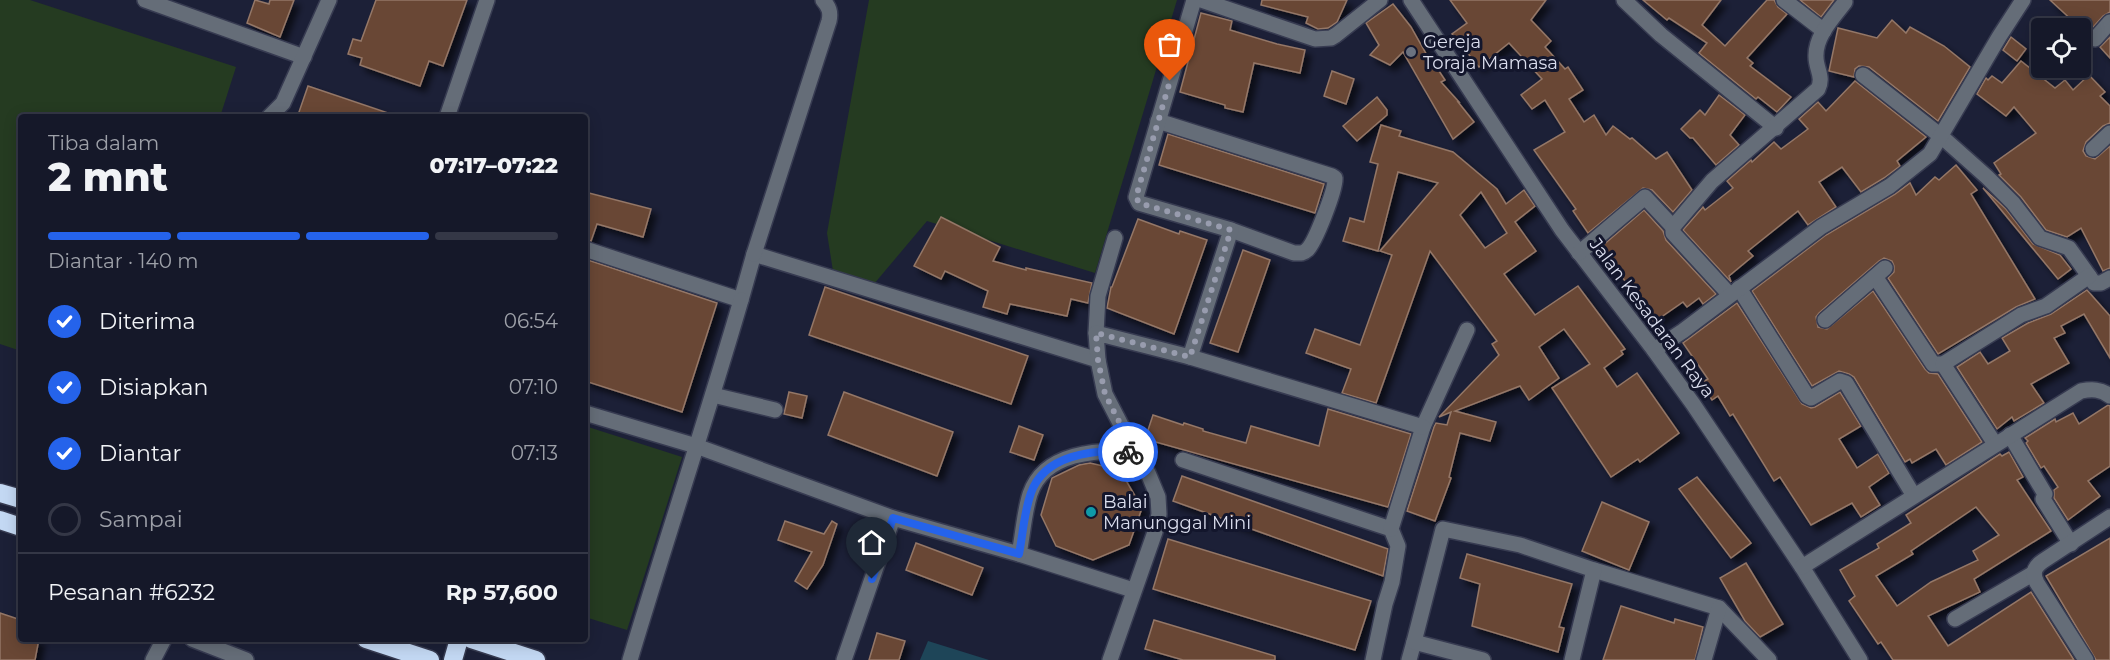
<!DOCTYPE html>
<html lang="id">
<meta charset="utf-8">
<style>
body{margin:0;font-family:Montserrat,sans-serif;background:#1e2131;color:#f1f3f6;height:100vh;display:flex;flex-direction:column;font-size:22px;white-space:nowrap}
*{box-sizing:border-box;margin:0}
p{font-size:20px;color:#9da0a8}
.icon{flex:none;width:33px;height:33px;fill:none;stroke:currentColor;stroke-width:2;stroke-linecap:round;stroke-linejoin:round}
.map{position:relative;flex:1;overflow:hidden}
.drawer{position:absolute;left:18px;top:114px;width:570px;height:528px;display:flex;flex-direction:column;background:#151829;border-radius:6px;box-shadow:0 3px 15px #0003,0 0 0 2px #343746}
.drawer>*{flex:none}
.tools{position:absolute;left:2031px;top:18px;display:grid;gap:12px}
.tools a{display:grid;place-items:center;width:60px;height:60px;border-radius:6px;background:#151829;box-shadow:0 3px 15px #0003,0 0 0 2px #343746;font-size:30px}
.pin{position:absolute;display:grid;place-items:center;width:51px;height:51px;color:#fff;margin:-62px -26px;border-radius:50% 50% 50% 0;rotate:-45deg;box-shadow:0 0 6px #0007}
.pin .icon{rotate:45deg}
.courier{position:absolute;display:grid;place-items:center;width:60px;height:60px;margin:-30px;border:4px solid #2563eb;border-radius:50%;background:#fff;color:#222;box-shadow:0 2px 8px #0007}
.overview em{font-style:normal;font-weight:800}
.overview div{display:flex;flex-direction:column-reverse}
.overview{display:flex;align-items:center;justify-content:space-between;height:102px;padding:0 30px}
h1{font-size:39px;font-weight:800;line-height:45px}
.bar{display:grid;grid-template-columns:repeat(4,1fr);gap:9px 6px;align-content:center;height:72px;padding:0 30px}
.bar i{height:8px;border-radius:4px;background:#343746}
.bar .current{background:#2563eb}
.bar p{grid-column:span 4}
.line{display:flex;align-items:center;gap:15px;padding:0 30px;border-top:2px solid #343746}
.line div{flex:1}
ol{padding:0 30px;list-style:none}
li{display:flex;align-items:center;gap:18px;height:66px}
li p{margin-inline-start:auto}
li .icon{padding:6px;border-radius:50%;background:#2563eb;color:#fff;stroke-width:4}
li:last-child{color:#9da0a8}
li i{width:33px;height:33px;border:3px solid #343746;border-radius:50%}
.map>svg:first-child{display:block}
.green{fill:#253b21}
.water{fill:#1e4558}
.building{fill:#694734;stroke:#947767;stroke-width:1.5;fill-rule:evenodd;filter:url(#shadow)}
.lines{fill:none;stroke-linecap:round;stroke-linejoin:round}
.minor-casing{stroke:#373b51;stroke-width:18}
.highway-casing{stroke:#373b51;stroke-width:21}
.minor{stroke:#656d78;stroke-width:15}
.highway{stroke:#c3d8f3;stroke-width:18}
.done{stroke:#989cae;stroke-width:6;stroke-dasharray:0 10.8}
.route{stroke:#2563eb;stroke-width:8}
.worship-dot{fill:#6b7280;stroke:#13162c;stroke-width:2}
.culture-dot{fill:#0f9aa8;stroke:#13162c;stroke-width:2}
.labels{text-anchor:middle;dominant-baseline:central;stroke-width:6;stroke-linejoin:round;paint-order:stroke}
.poi-label{font-size:18px;fill:#dbdeee;stroke:#13162c;text-anchor:start}
.street-label{font-size:18px;fill:#dbdeee;stroke:#13162c}
</style>
<div class="map">
<svg width="2110" height="660" viewBox="0 0 2110 660">
<defs>
<filter id="shadow"><feDropShadow dx="5.5" dy="5.5" stdDeviation="3" flood-color="#0009"/></filter>
</defs>
<rect width="100%" height="100%" fill="#1c2037"/>
<!-- green -->
<g class="green">
<path d="M0,0H30L236,67L220,117H21V351L0,344Z"/>
<path d="M869,0H1177L1095,273L927,221L874,284L833,271L827,233Z"/>
<path d="M585,426L682,457L627,630L585,617Z"/>
</g>
<!-- water -->
<path class="water" d="M928,641L989,660H920Z"/>
<!-- building -->
<g class="building">
<path d="M255,0L269,4L270,0H294L280,37L247,23Z"/>
<path d="M376,0H467L443,66L429,61L420,86L360,65L362,58L348,54L353,39L361,41Z"/>
<path d="M1262,0H1347L1337,22L1328,28L1318,29L1306,23L1308,17L1261,5Z"/>
<path d="M1450,0H1546L1531,20L1551,41L1545,47L1565,69L1568,67L1583,90L1569,99L1584,122L1594,115L1606,135L1613,126L1630,139L1632,138L1656,159L1667,152L1692,190L1673,212L1652,190L1643,188L1588,233L1573,211L1576,209L1534,150L1565,132L1545,100L1532,109L1521,95L1542,79L1509,43L1479,67L1452,34L1467,23Z"/>
<path d="M1643,0H1721L1702,25L1725,46L1767,0H1774L1778,7L1787,14L1747,58L1753,63L1750,66L1791,97L1777,112L1758,97L1756,99L1699,53L1707,43L1669,18L1667,20Z"/>
<path d="M1800,0H1834L1821,17Z"/>
<path d="M2050,0H2110V12L2103,16L2087,34Z"/>
<path d="M1393,4L1411,27L1433,66L1435,65L1445,80L1441,82L1459,102H1458L1474,122L1453,139L1403,52L1390,65L1370,55L1379,45L1366,23Z"/>
<path d="M1201,13L1232,21L1230,30L1277,44L1305,50L1300,73L1254,63L1243,112L1225,108V105L1180,92Z"/>
<path d="M1892,20L1906,33L1910,27L1944,46L1970,67L1938,121L1869,67L1859,66L1855,69L1854,77L1829,71L1838,28L1877,38Z"/>
<path d="M2011,37L2026,49L2017,61L2003,50Z"/>
<path d="M2110,37V58L2100,47Z"/>
<path d="M2021,61L2055,88L2065,80L2073,90L2089,75L2105,92L2100,96L2110,106V123L2103,126L2086,142L2083,151L2086,156L2095,159L2110,146V268L2103,271L2081,228L2067,237L2046,230L2021,197L1999,175L2001,174L1994,163L2036,133L2014,107L2006,116L1977,94L1986,78L1988,80L1992,76L2002,83Z"/>
<path d="M1332,71L1354,79L1346,104L1324,96Z"/>
<path d="M1855,81L1926,137L1897,161L1900,166L1884,178L1861,192L1842,167L1819,182L1836,207L1808,225L1798,211L1748,251L1753,256L1729,276L1731,282L1683,230L1703,207L1705,210L1733,188L1727,181L1751,160L1752,162L1774,142L1781,149L1808,129L1799,119L1818,102L1826,111Z"/>
<path d="M308,86L391,114V117H306L298,115Z"/>
<path d="M1719,95L1745,115L1730,135L1739,145L1716,165L1693,138H1690L1681,129L1700,110L1705,115Z"/>
<path d="M1377,97L1387,110V115L1357,141L1343,126Z"/>
<path d="M1381,125L1401,131L1399,136L1453,152L1497,189L1506,204L1524,190L1535,206L1515,222L1536,251L1504,274L1535,315L1578,286L1625,349L1621,351L1623,354L1604,368L1617,387L1637,373L1679,433L1640,462L1638,459L1611,477L1552,388L1590,364L1564,329L1539,347L1559,378L1529,400L1520,386L1455,411L1496,422L1490,441L1460,433L1449,477L1451,478L1435,521L1407,511L1434,427L1436,423L1447,425L1451,412L1439,417L1499,355L1492,344L1497,341L1430,251L1376,403L1342,393L1351,369L1306,353L1315,329L1360,345L1392,255L1380,251L1438,183L1398,172L1378,251L1343,241L1350,218L1364,222L1378,164L1370,162ZM1481,192L1507,233L1485,248L1460,215Z"/>
<path d="M1168,134L1324,184L1315,213L1159,165Z"/>
<path d="M1956,165L1977,190L1971,194L2035,299L2016,307L1938,354L1888,278L1894,272V266L1892,261L1884,258L1879,261L1819,313L1816,317L1818,327L1827,329L1873,291L1925,369L1929,373L1938,374L1982,442L1946,465L1936,449L1912,463L1910,459L1905,462L1854,377L1849,374L1839,371L1812,386L1752,291L1826,235L1895,194L1910,183L1916,195L1935,177L1939,180Z"/>
<path d="M1983,188L2006,209L2033,244L2060,255L2071,269L2058,279Z"/>
<path d="M585,192L651,209L643,237L597,224L591,241L585,239Z"/>
<path d="M1644,210L1663,231L1666,240L1716,294L1703,304L1699,298L1687,307L1683,302L1654,322L1601,247Z"/>
<path d="M941,217L1000,247L993,261L1026,270V268L1092,283L1088,303L1071,299L1067,316L1010,304L1007,314L983,307L988,291L945,271L941,279L914,266Z"/>
<path d="M1138,219L1179,234L1180,231L1207,240L1174,334L1107,308L1111,287H1112Z"/>
<path d="M1243,250L1270,260L1238,352L1210,343Z"/>
<path d="M585,259L717,303L682,412L585,381Z"/>
<path d="M825,287L1028,356L1011,404L809,335Z"/>
<path d="M2087,290L2110,316V358L2084,314L2061,326L2065,333L2054,338L2069,363L2031,384L2044,403L2014,421L2012,417L1997,429L1957,367L1980,352L1988,364L2010,351L2002,338L2028,323L2051,314Z"/>
<path d="M1737,303L1802,404L1811,408L1815,407L1840,392L1861,426L1839,439L1857,468L1878,454L1889,473L1869,487L1880,505L1861,517L1852,503L1811,525L1780,477L1774,481L1733,414L1730,416L1718,396L1712,400L1701,383L1708,379L1683,343Z"/>
<path d="M789,392L807,396L802,418L784,414Z"/>
<path d="M844,392L953,432L937,476L828,435Z"/>
<path d="M2108,405L2110,406V466L2088,481L2100,496L2068,520L2054,498V490L2058,487L2044,466L2041,468L2026,443L2028,441L2025,438L2055,419L2056,422L2073,413L2079,424Z"/>
<path d="M1328,409L1411,434L1388,507L1145,439L1153,415L1183,425L1184,423L1203,429V431L1246,443L1251,426L1319,446Z"/>
<path d="M1019,426L1043,435L1034,460L1010,452Z"/>
<path d="M2009,452L2023,477L2017,480L2051,531L1974,579L1980,592L1928,616L1948,646L2031,592L2074,660H1893L1881,642L1878,644L1849,601L1855,596L1840,570L1879,548L1877,544L1911,523L1906,515L2000,454L2002,456ZM1976,507L1999,535L1973,551L1978,560L1931,582L1897,606L1876,576L1913,554L1911,551Z"/>
<path d="M1090,463L1120,470L1142,508L1129,545L1093,560L1056,546L1041,515L1052,478L1079,465Z"/>
<path d="M1182,476L1388,549L1383,576L1173,501Z"/>
<path d="M1697,477L1751,543L1731,558L1679,489Z"/>
<path d="M1602,502L1649,522L1629,570L1582,551Z"/>
<path d="M785,521L824,534L832,521L837,524L823,565L807,589L795,581L812,552L778,540Z"/>
<path d="M2110,538V660H2096L2046,576Z"/>
<path d="M1168,539L1371,601L1355,650L1153,589Z"/>
<path d="M916,543L983,568L972,595L906,570Z"/>
<path d="M1467,554L1572,584L1559,627L1564,628L1558,652L1472,626L1480,584L1460,578Z"/>
<path d="M1746,563L1783,624L1760,637L1745,621L1720,578Z"/>
<path d="M1621,606L1674,623L1675,619L1703,627L1695,660H1603Z"/>
<path d="M0,613L21,620V639H39L35,660H0Z"/>
<path d="M1154,620L1275,656V660H1183L1145,649Z"/>
<path d="M877,633L905,641L899,660H869Z"/>
</g>
<g class="lines">
<defs>
<g id="minor">
<path d="M145,0L304,57"/>
<path d="M1201,0L1315,39L1331,38L1336,35L1380,0"/>
<path d="M1411,0L1562,230L1654,350L1693,404L1802,567L1860,660"/>
<path d="M1624,0L1661,35L1776,128"/>
<path d="M1784,0L1824,31"/>
<path d="M2095,39L2110,22"/>
<path d="M1863,75L1942,137L1987,177L2013,203L2040,238L2069,248L2094,283H2101L2110,278"/>
<path d="M269,117L283,103L329,0"/>
<path d="M447,117L487,0"/>
<path d="M1158,121L1332,176L1335,178C1336,189 1315,243 1307,250C1303,254 1299,253 1294,253L1231,230"/>
<path d="M2093,149L2110,133"/>
<path d="M585,249L741,300L754,254L1098,360"/>
<path d="M1579,253L1645,197L1673,227"/>
<path d="M754,254L829,21C831,12 829,7 823,0"/>
<path d="M1876,278L1933,364H1943L2021,315L2046,306L2089,276"/>
<path d="M1739,288L1807,396L1811,398L1840,381L1846,383L1914,496"/>
<path d="M1729,294L1673,233V227L1712,181L1818,89C1824,77 1816,69 1816,57C1815,36 1833,18 1845,2"/>
<path d="M1825,320L1885,268"/>
<path d="M1096,333L1098,296L1115,238"/>
<path d="M1654,350L1683,331L1821,227L1890,186L1930,154L1999,37L2023,0"/>
<path d="M1190,357L1231,230L1139,203L1136,197L1194,0"/>
<path d="M1943,364L1995,444"/>
<path d="M713,395L775,410"/>
<path d="M585,413L696,446L893,518L1019,554L1133,590"/>
<path d="M2010,435L2045,494L2043,499L2071,544"/>
<path d="M1183,460L1391,529L1398,546L1392,582L1385,604L1373,660"/>
<path d="M1391,529L1423,427L1467,330"/>
<path d="M1019,554C1023,534 1024,513 1030,494C1044,452 1098,449 1135,452"/>
<path d="M1802,567L2081,391C2092,389 2101,389 2110,396"/>
<path d="M1594,570L1719,608L1769,660"/>
<path d="M1955,619L2034,573"/>
<path d="M192,639L246,660"/>
<path d="M153,660L164,639"/>
<path d="M630,660C666,540 706,420 741,300"/>
<path d="M844,660L893,518"/>
<path d="M1110,660L1155,532L1159,514L1158,497L1148,473L1135,452L1105,394L1098,360L1096,333L1190,357L1423,427"/>
<path d="M1409,660L1414,642"/>
<path d="M1483,660L1414,642L1443,529L1520,545L1594,570L1572,660"/>
<path d="M1704,660L1719,608"/>
<path d="M2086,660L2037,583C2032,574 2034,567 2043,561L2110,517"/>
</g>
<g id="highway">
<path d="M0,493L21,499"/>
<path d="M0,520L21,527"/>
<path d="M366,639L430,660"/>
<path d="M471,639L536,660"/>
<path d="M453,660L459,639"/>
</g>
</defs>
<!-- minor casing -->
<use href="#minor" class="minor-casing"/>
<!-- highway casing -->
<use href="#highway" class="highway-casing"/>
<!-- minor -->
<use href="#minor" class="minor"/>
<!-- highway -->
<use href="#highway" class="highway"/>
</g>
<g class="lines">
<!-- done -->
<path class="done" d="M1128,452L1135,453L1105,394L1098,360L1096,333L1190,357L1231,230L1139,203L1136,197L1170,81"/>
<!-- route -->
<path class="route" d="M872,579L893,518L1019,554C1023,534 1024,512 1031,493C1044,455 1093,449 1128,452"/>
</g>
<!-- markers -->
<circle class="worship-dot" cx="1411" cy="52" r="6"/>
<circle class="culture-dot" cx="1091" cy="512" r="6"/>
<g class="labels">
<!-- poi labels -->
<g class="poi-label">
<text x="1423" y="42">Gereja<tspan x="1423" dy="21">Toraja Mamasa</tspan></text>
<text x="1103" y="502">Balai<tspan x="1103" dy="21">Manunggal Mini</tspan></text>
</g>
<!-- street labels -->
<g class="street-label">
<text transform="translate(1652 318) rotate(53)">Jalan Kesadaran Raya</text>
</g>
</g>
</svg>
<div class="tools">
<a><svg class="icon" aria-label="locate" viewBox="0 0 24 24"><circle cx="12" cy="12" r="6"/><path d="M12 2v4M12 18v4M2 12h4M18 12h4"/></svg></a>
</div>
<div class="pin" style="left:1170px;top:81px;background:#ea580c"><svg class="icon" aria-label="bag" viewBox="0 0 24 24"><path d="M5 8h14l-1 12H6zM9 8a3 3 0 0 1 6 0"/></svg></div>
<div class="pin" style="left:872px;top:579px;background:#1f2937"><svg class="icon" aria-label="home" viewBox="0 0 24 24"><path d="M3 11l9-7 9 7M6 9v11h12V9"/></svg></div>
<div class="courier" style="left:1128px;top:452px"><svg class="icon" aria-label="bike" viewBox="0 0 24 24"><circle cx="6" cy="16" r="4"/><circle cx="18" cy="16" r="4"/><path d="M6 16l4-8h5l3 8M10 8l3 8H6M13 5h3"/></svg></div>
<section class="drawer">
<div class="overview"><div><h1>2 mnt</h1><p>Tiba dalam</p></div><em>07:17–07:22</em></div>
<div class="bar"><i class="current"></i><i class="current"></i><i class="current"></i><i></i><p>Diantar · 140 m</p></div>
<ol>
<li><svg class="icon" aria-label="check" viewBox="0 0 24 24"><path d="M5 12l5 5 9-10"/></svg>Diterima<p>06:54</p></li>
<li><svg class="icon" aria-label="check" viewBox="0 0 24 24"><path d="M5 12l5 5 9-10"/></svg>Disiapkan<p>07:10</p></li>
<li><svg class="icon" aria-label="check" viewBox="0 0 24 24"><path d="M5 12l5 5 9-10"/></svg>Diantar<p>07:13</p></li>
<li><i></i>Sampai</li>
</ol>
<div class="line" style="height:78px"><div>Pesanan #6232</div><b>Rp 57,600</b></div>
</section>
</div>
